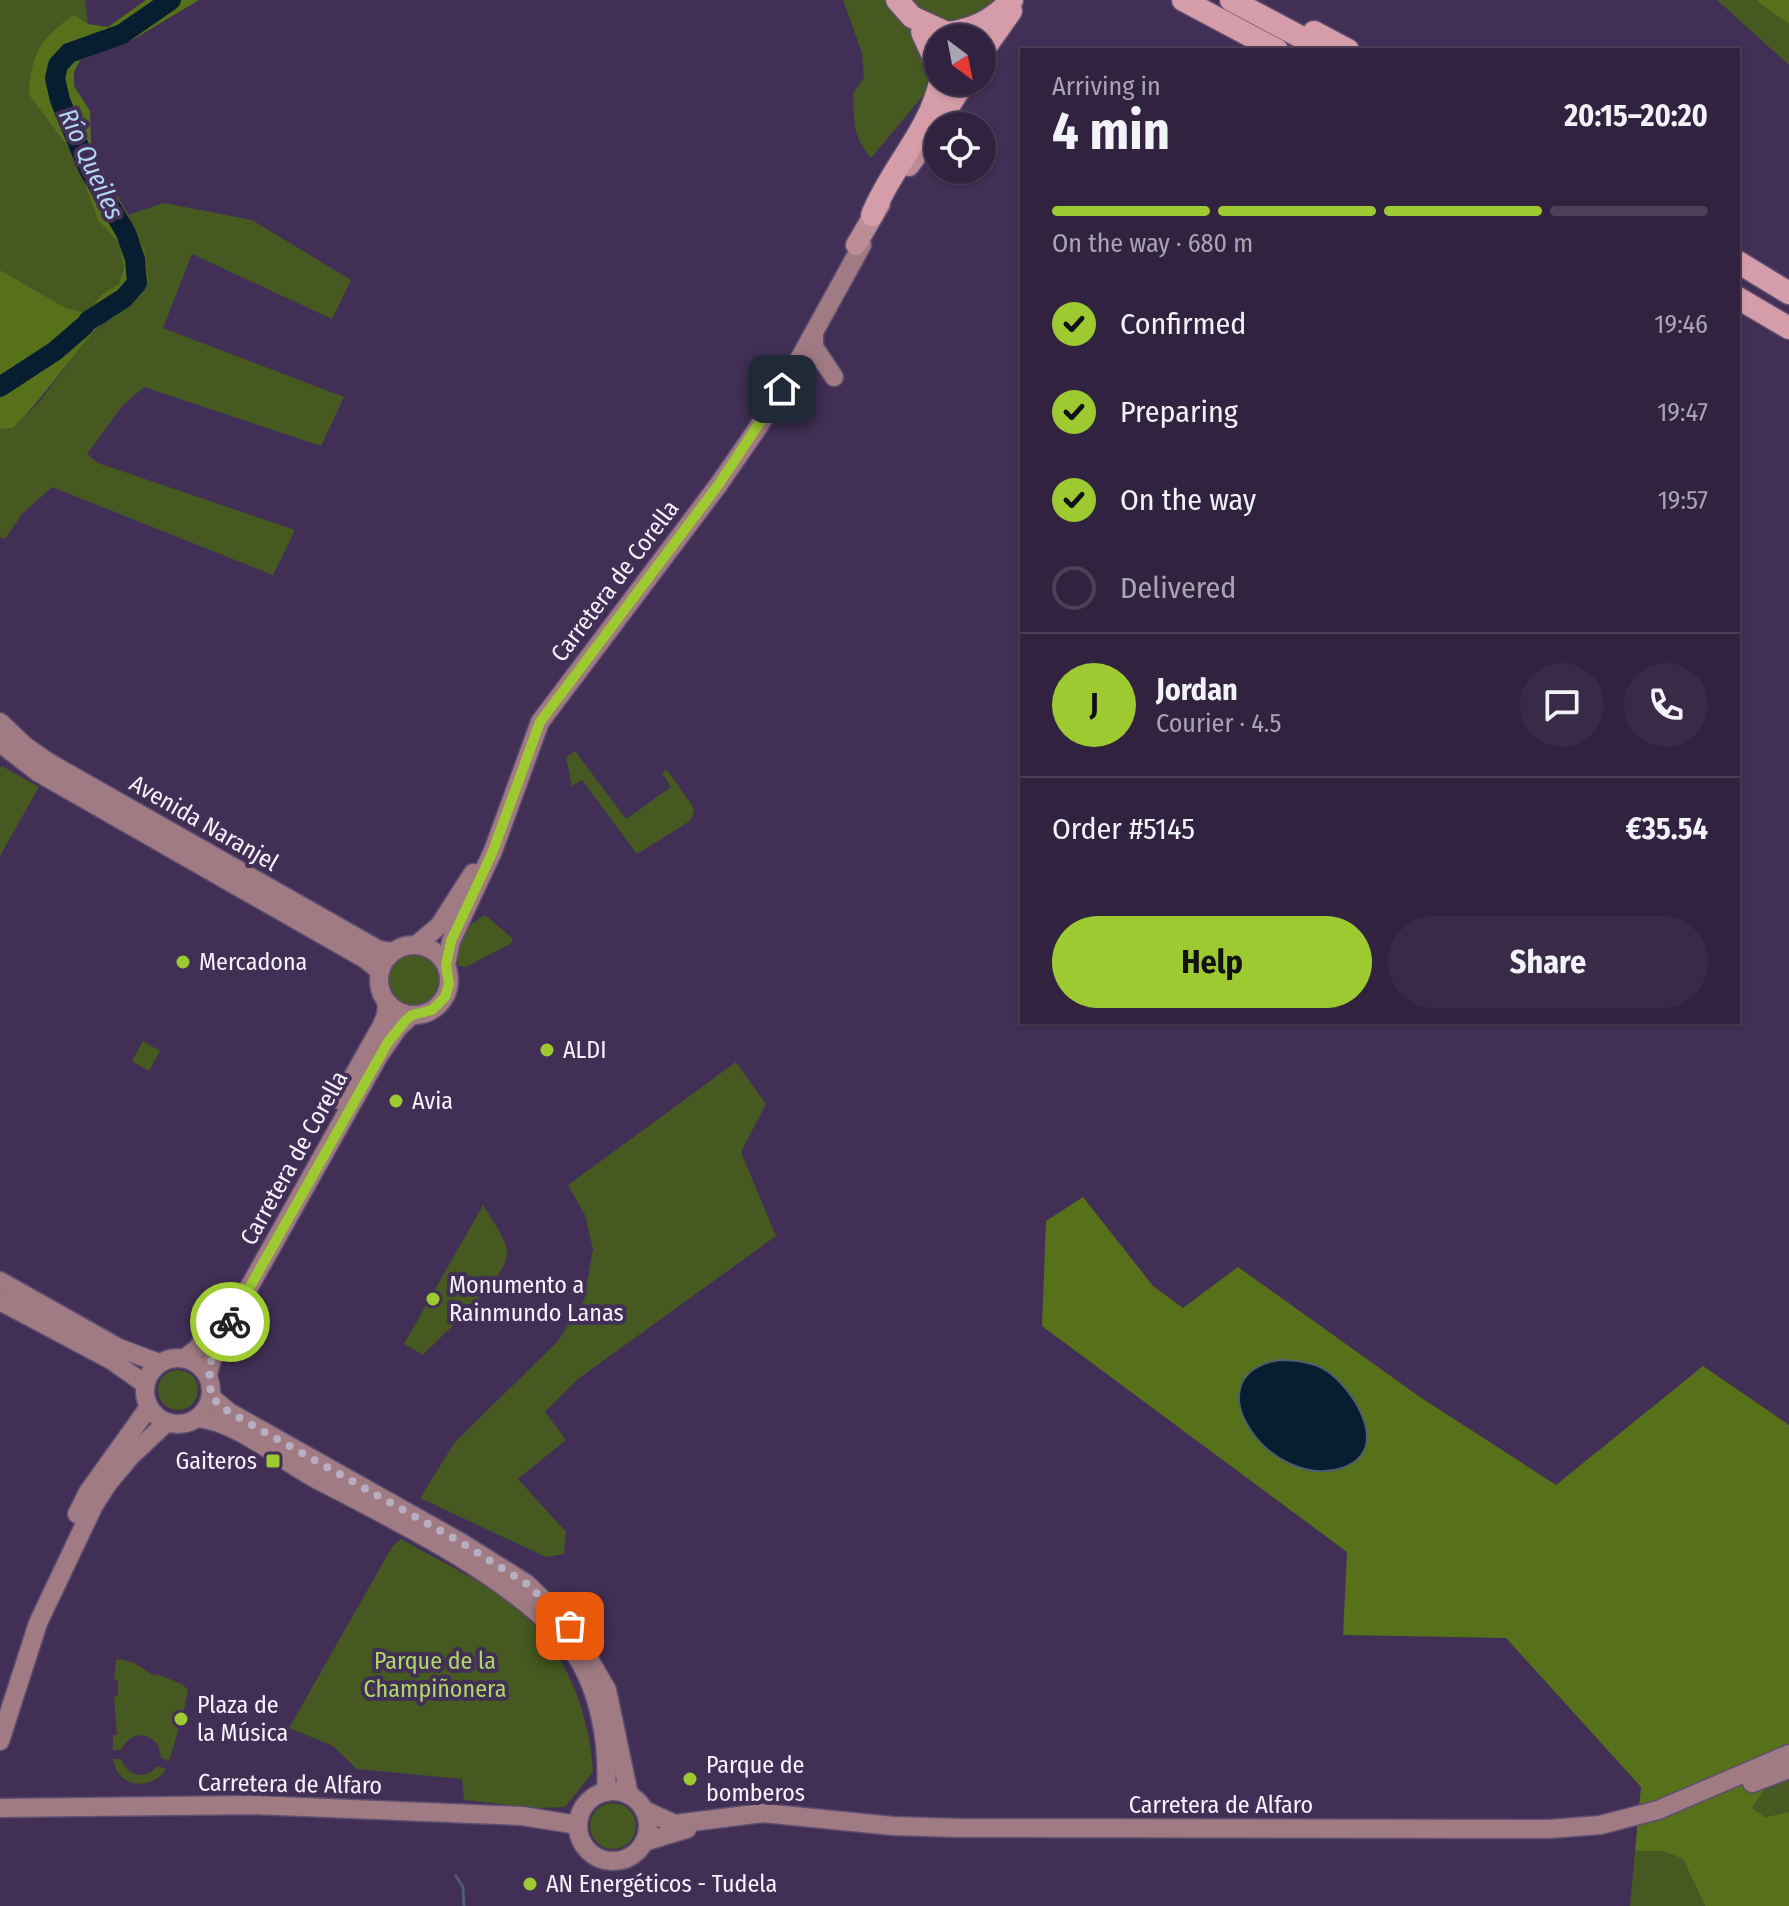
<!DOCTYPE html>
<meta charset="utf-8">
<style>
body{margin:0;font-family:"Fira Sans Condensed",sans-serif;background:#392b47;color:#f1f3f6;height:100vh;display:flex;flex-direction:column;font-size:30px;white-space:nowrap}
*{box-sizing:border-box;margin:0}
p{font-size:26px;color:#a8a4b1}
.icon{flex:none;width:44px;height:44px;fill:none;stroke:currentColor;stroke-width:2;stroke-linecap:round;stroke-linejoin:round}
.map{position:relative;flex:1;overflow:hidden}
.details{position:absolute;left:1020px;top:48px;width:720px;height:976px;display:flex;flex-direction:column;background:#312340;border-radius:0px;box-shadow:0 2px 6px #0004,0 0 0 2px #4c4059}
.details>*{flex:none}
.needle{width:52px;rotate:148deg}
.fabs{position:absolute;left:924px;top:24px;display:grid;gap:16px}
.fabs a{display:grid;place-items:center;width:72px;height:72px;border-radius:50%;background:#312340;box-shadow:0 2px 6px #0004,0 0 0 2px #4c4059;font-size:40px}
.pin{position:absolute;display:grid;place-items:center;width:68px;height:68px;color:#fff;margin:-34px;border-radius:16px;box-shadow:0 4px 12px #0006}
.courier{position:absolute;display:grid;place-items:center;width:80px;height:80px;margin:-40px;border:6px solid #9dca30;border-radius:50%;background:#fff;color:#222;box-shadow:0 2px 10px #0007}
.head em{font-style:normal;font-weight:700}
.head div{display:flex;flex-direction:column-reverse}
.head{display:flex;align-items:center;justify-content:space-between;height:136px;padding:0 32px}
h1{font-size:52px;font-weight:700;line-height:60px}
.bar{display:grid;grid-template-columns:repeat(4,1fr);gap:12px 8px;align-content:center;height:96px;padding:0 32px}
.bar i{height:10px;border-radius:6px;background:#4c4059}
.bar .active{background:#9dca30}
.bar p{grid-column:span 4}
.line{display:flex;align-items:center;gap:20px;padding:0 32px;border-top:2px solid #4c4059}
.line div{flex:1}
.round{display:grid;place-items:center;flex:none;width:84px;height:84px;border-radius:42px;background:#392b47}
ol{padding:0 32px;list-style:none}
li{display:flex;align-items:center;gap:24px;height:88px}
li p{margin-inline-start:auto}
li .icon{padding:8px;border-radius:50%;background:#9dca30;color:#111;stroke-width:4}
li:last-child{color:#a8a4b1}
li i{width:44px;height:44px;border:4px solid #4c4059;border-radius:50%}
.button{display:flex;gap:16px;margin-top:auto;padding:16px 32px}
.button a{flex:1;height:92px;border-radius:48px;background:#9dca30;color:#111;font-size:32px;font-weight:700;line-height:92px;text-align:center}
.button a+a{background:#392b47;color:#f1f3f6}
.map>svg:first-child{display:block}
.green{fill:#465921}
.forest{fill:#57701a}
.water{fill:#071e30;stroke:#4f5e6d;stroke-width:2}
.lines{fill:none;stroke-linecap:round;stroke-linejoin:round}
.stream{stroke:#4f5e6d;stroke-width:3}
.river{stroke:#071e30;stroke-width:20}
.secondary-casing{stroke:#5e4e70;stroke-width:21}
.primary-casing{stroke:#5e4e70;stroke-width:23}
.highway-casing{stroke:#5e4e70;stroke-width:25}
.secondary{stroke:#a07b83;stroke-width:18}
.primary{stroke:#bc8d97;stroke-width:20}
.highway{stroke:#d59da9;stroke-width:22}
.done{stroke:#b7aec2;stroke-width:8;stroke-dasharray:0 14.4}
.route{stroke:#9dca30;stroke-width:10}
.poi-dot{fill:#9dca30;stroke:#412f55;stroke-width:3}
.labels{text-anchor:middle;dominant-baseline:central;stroke-width:8;stroke-linejoin:round;paint-order:stroke}
.street-label{font-size:24px;fill:#f6f2fc;stroke:#412f55}
.poi-label{font-size:24px;fill:#f6f2fc;stroke:#412f55;text-anchor:start}
.park-label{font-size:24px;fill:#b0d667;stroke:#412f55}
.water-label{font-size:26px;font-style:italic;fill:#b1d5f4;stroke:#412f55}
</style>
<div class="map">
<svg width="1789" height="1906" viewBox="0 0 1789 1906">
<rect width="100%" height="100%" fill="#412f55"/>
<!-- green -->
<g class="green">
<path d="M0,0H85L88,24L29,95L74,155L98,219L119,243L124,268L120,284L102,294L88,313L66,308L0,270Z"/>
<path d="M843,0H1003L938,38V78L871,158C851,133 855,123 853,93L864,78L862,53Z"/>
<path d="M1717,0H1757L1789,24V65Z"/>
<path d="M164,203L252,220L351,280L332,319L192,254L163,328L344,397L321,446L144,387L123,405L87,454L98,463L295,530L273,575L52,487L22,514L5,539L0,537V429L13,428L40,401L86,340L137,295L145,252L128,215Z"/>
<path d="M575,751L626,819L671,787L662,773L667,770L692,805L694,811L690,821L637,854L582,780L572,786L566,757Z"/>
<path d="M2,766L39,787L0,856V768Z"/>
<path d="M485,915L512,938V943L466,967L459,966L455,951L468,926Z"/>
<circle cx="415" cy="979" r="26"/>
<path d="M143,1041L160,1051L149,1071L132,1061Z"/>
<path d="M736,1062L766,1104L741,1152L776,1236L578,1379L545,1412L566,1440L518,1479L566,1532L564,1554L546,1557L420,1498L455,1442L557,1342L584,1301L593,1249L585,1215L568,1185Z"/>
<path d="M483,1205C491,1219 508,1239 507,1255C506,1278 441,1336 423,1355L404,1344Z"/>
<circle cx="178" cy="1390" r="20"/>
<path d="M401,1539C439,1561 482,1580 517,1609C566,1650 589,1710 593,1772L565,1807L539,1808L464,1800L462,1779L357,1769L333,1746L289,1728L392,1547Z"/>
<path d="M121,1659L134,1663L155,1676L157,1674L182,1684L188,1690L183,1715H180L177,1723L180,1724L169,1761L161,1758L158,1745C146,1730 129,1733 121,1750H113V1735H117L114,1696H118V1680H114L116,1660Z"/>
<path d="M113,1759H121C127,1777 145,1780 158,1766L166,1769C151,1792 117,1788 113,1759Z"/>
<path d="M1789,1778V1812L1765,1817L1752,1808L1767,1786Z"/>
<circle cx="613" cy="1826" r="23"/>
<path d="M1635,1851H1663L1683,1859L1705,1906H1630Z"/>
</g>
<!-- forest -->
<g class="forest">
<path d="M146,0H199L134,39L80,60L74,72V86L90,111L91,149L128,215L145,252L148,281C130,304 104,319 85,342C61,371 40,401 13,428L0,429V270L66,308L87,313L102,294L119,284L124,268L119,243L98,220L74,155L29,95C31,54 40,38 74,15L88,24L108,27Z"/>
<path d="M1757,0H1789V24L1760,3Z"/>
<path d="M1083,1197L1153,1286L1183,1308L1238,1267L1420,1397L1556,1485L1703,1366L1789,1425V1778L1767,1786L1752,1808L1765,1817L1789,1812V1906H1705L1683,1859L1663,1851H1635L1641,1787L1506,1638L1343,1635L1347,1552L1042,1326L1046,1221Z"/>
</g>
<!-- water -->
<path class="water" d="M1279,1360C1297,1360 1317,1362 1331,1374C1357,1395 1391,1451 1342,1468C1271,1492 1188,1376 1279,1360Z"/>
<g class="lines">
<!-- stream -->
<path class="stream" d="M456,1876L463,1887L464,1906"/>
<!-- river -->
<g class="river">
<path d="M88,321L124,298L137,283L135,259L126,233L88,168L60,100L55,78L58,65L69,53L122,34L171,0"/>
<path d="M0,387L55,351L84,326"/>
</g>
<defs>
<g id="secondary">
<path d="M814,333V347L834,377"/>
<path d="M0,722L25,746L48,762L379,950L392,952"/>
<path d="M0,743L39,773L365,959L380,971"/>
<circle cx="414" cy="980" r="35"/>
<path d="M416,945L439,926L473,873"/>
<path d="M446,965L451,941L493,851L540,722L719,484L757,429L792,372L862,245"/>
<path d="M340,1100L382,1025L386,1015L387,1003"/>
<path d="M0,1281L119,1348L159,1363"/>
<path d="M0,1301L111,1360L145,1384"/>
<circle cx="178" cy="1391" r="33"/>
<path d="M185,1358L197,1349L216,1321"/>
<path d="M208,1374L215,1348L378,1057L398,1028L412,1015"/>
<path d="M211,1397L229,1412L462,1543L527,1584L570,1626L607,1690L629,1795"/>
<path d="M198,1418C238,1422 280,1460 316,1479C394,1520 516,1578 570,1647C600,1687 609,1744 606,1792"/>
<path d="M77,1514L88,1492L149,1407"/>
<path d="M0,1741L38,1623L94,1505L109,1482L131,1456L167,1422"/>
<path d="M1752,1783L1789,1769"/>
<circle cx="613" cy="1826" r="35"/>
<path d="M0,1808L253,1805L522,1816L578,1825"/>
<path d="M644,1810L675,1824L763,1813L893,1826L959,1828L1549,1829L1600,1825L1658,1810L1789,1754"/>
<path d="M644,1842L687,1829"/>
</g>
<g id="primary">
<path d="M909,166L938,128"/>
<path d="M856,245L880,204"/>
</g>
<g id="highway">
<path d="M897,0L912,17L958,38"/>
<path d="M1183,0L1277,50"/>
<path d="M1231,0L1325,50"/>
<path d="M922,32L938,67"/>
<path d="M1314,32L1348,50"/>
<path d="M948,33C976,29 992,20 1012,0"/>
<path d="M982,52L1011,11"/>
<path d="M936,126L964,82"/>
<path d="M872,215C891,168 930,130 940,82"/>
<path d="M1738,262L1789,293"/>
<path d="M1738,298L1789,328"/>
</g>
</defs>
<!-- secondary casing -->
<use href="#secondary" class="secondary-casing"/>
<!-- primary casing -->
<use href="#primary" class="primary-casing"/>
<!-- highway casing -->
<use href="#highway" class="highway-casing"/>
<!-- secondary -->
<use href="#secondary" class="secondary"/>
<!-- primary -->
<use href="#primary" class="primary"/>
<!-- highway -->
<use href="#highway" class="highway"/>
</g>
<g class="lines">
<!-- done -->
<path class="done" d="M230,1322L209,1366L211,1397L229,1412L462,1543L527,1584L570,1626"/>
<!-- route -->
<path class="route" d="M230,1322L388,1042L406,1020L412,1015L432,1010L445,997L449,984L446,965L451,941L493,851L540,722L719,484L782,389"/>
</g>
<!-- markers -->
<g class="poi-dot">
<circle cx="183" cy="962" r="8"/>
<circle cx="547" cy="1050" r="8"/>
<circle cx="396" cy="1101" r="8"/>
<circle cx="433" cy="1299" r="8"/>
<rect x="265" y="1453" width="16" height="16" rx="4"/>
<circle cx="181" cy="1719" r="8"/>
<circle cx="690" cy="1779" r="8"/>
<circle cx="530" cy="1884" r="8"/>
</g>
<g class="labels">
<!-- street labels -->
<g class="street-label">
<text transform="translate(615 581) rotate(-53)">Carretera de Corella</text>
<text transform="translate(204 823) rotate(30)">Avenida Naranjel</text>
<text transform="translate(294 1158) rotate(-61)">Carretera de Corella</text>
<text transform="translate(290 1784) rotate(1)">Carretera de Alfaro</text>
<text x="1221" y="1805">Carretera de Alfaro</text>
</g>
<!-- poi labels -->
<g class="poi-label">
<text x="199" y="962">Mercadona</text>
<text x="563" y="1050">ALDI</text>
<text x="412" y="1101">Avia</text>
<text x="449" y="1285">Monumento a<tspan x="449" dy="28">Rainmundo Lanas</tspan></text>
<text x="257" y="1461" text-anchor="end">Gaiteros</text>
<text x="197" y="1705">Plaza de<tspan x="197" dy="28">la Música</tspan></text>
<text x="706" y="1765">Parque de<tspan x="706" dy="28">bomberos</tspan></text>
<text x="546" y="1884">AN Energéticos - Tudela</text>
</g>
<!-- park labels -->
<g class="park-label">
<text x="435" y="1661">Parque de la<tspan x="435" dy="28">Champiñonera</tspan></text>
</g>
<!-- water labels -->
<g class="water-label">
<text transform="translate(91 164) rotate(65)">Río Queiles</text>
</g>
</g>
</svg>
<div class="fabs">
<a><svg class="needle" viewBox="-14 -14 28 28"><path d="M0-13l5 13h-10z" fill="#e53935"/><path d="M0 13l5-13h-10z" fill="#a8a4b1"/></svg></a>
<a><svg class="icon" aria-label="locate" viewBox="0 0 24 24"><circle cx="12" cy="12" r="6"/><path d="M12 2v4M12 18v4M2 12h4M18 12h4"/></svg></a>
</div>
<div class="pin" style="left:570px;top:1626px;background:#ea580c"><svg class="icon" aria-label="bag" viewBox="0 0 24 24"><path d="M5 8h14l-1 12H6zM9 8a3 3 0 0 1 6 0"/></svg></div>
<div class="pin" style="left:782px;top:389px;background:#1f2937"><svg class="icon" aria-label="home" viewBox="0 0 24 24"><path d="M3 11l9-7 9 7M6 9v11h12V9"/></svg></div>
<div class="courier" style="left:230px;top:1322px"><svg class="icon" aria-label="bike" viewBox="0 0 24 24"><circle cx="6" cy="16" r="4"/><circle cx="18" cy="16" r="4"/><path d="M6 16l4-8h5l3 8M10 8l3 8H6M13 5h3"/></svg></div>
<section class="details">
<div class="head"><div><h1>4 min</h1><p>Arriving in</p></div><em>20:15–20:20</em></div>
<div class="bar"><i class="active"></i><i class="active"></i><i class="active"></i><i></i><p>On the way · 680 m</p></div>
<ol>
<li><svg class="icon" aria-label="check" viewBox="0 0 24 24"><path d="M5 12l5 5 9-10"/></svg>Confirmed<p>19:46</p></li>
<li><svg class="icon" aria-label="check" viewBox="0 0 24 24"><path d="M5 12l5 5 9-10"/></svg>Preparing<p>19:47</p></li>
<li><svg class="icon" aria-label="check" viewBox="0 0 24 24"><path d="M5 12l5 5 9-10"/></svg>On the way<p>19:57</p></li>
<li><i></i>Delivered</li>
</ol>
<div class="line" style="height:144px"><b class="round" style="background:#9dca30;color:#111">J</b><div><b>Jordan</b><p>Courier · 4.5</p></div><a class="round"><svg class="icon" aria-label="chat" viewBox="0 0 24 24"><path d="M4 5h16v11H9l-5 4z"/></svg></a><a class="round"><svg class="icon" aria-label="phone" viewBox="0 0 24 24"><path d="M5 4h4l2 5-3 2q2 4 5 5l2-3 5 2v4C11 20 4 13 5 4z"/></svg></a></div>
<div class="line" style="height:104px"><div>Order #5145</div><b>€35.54</b></div>
<div class="button"><a>Help</a><a>Share</a></div>
</section>
</div>
